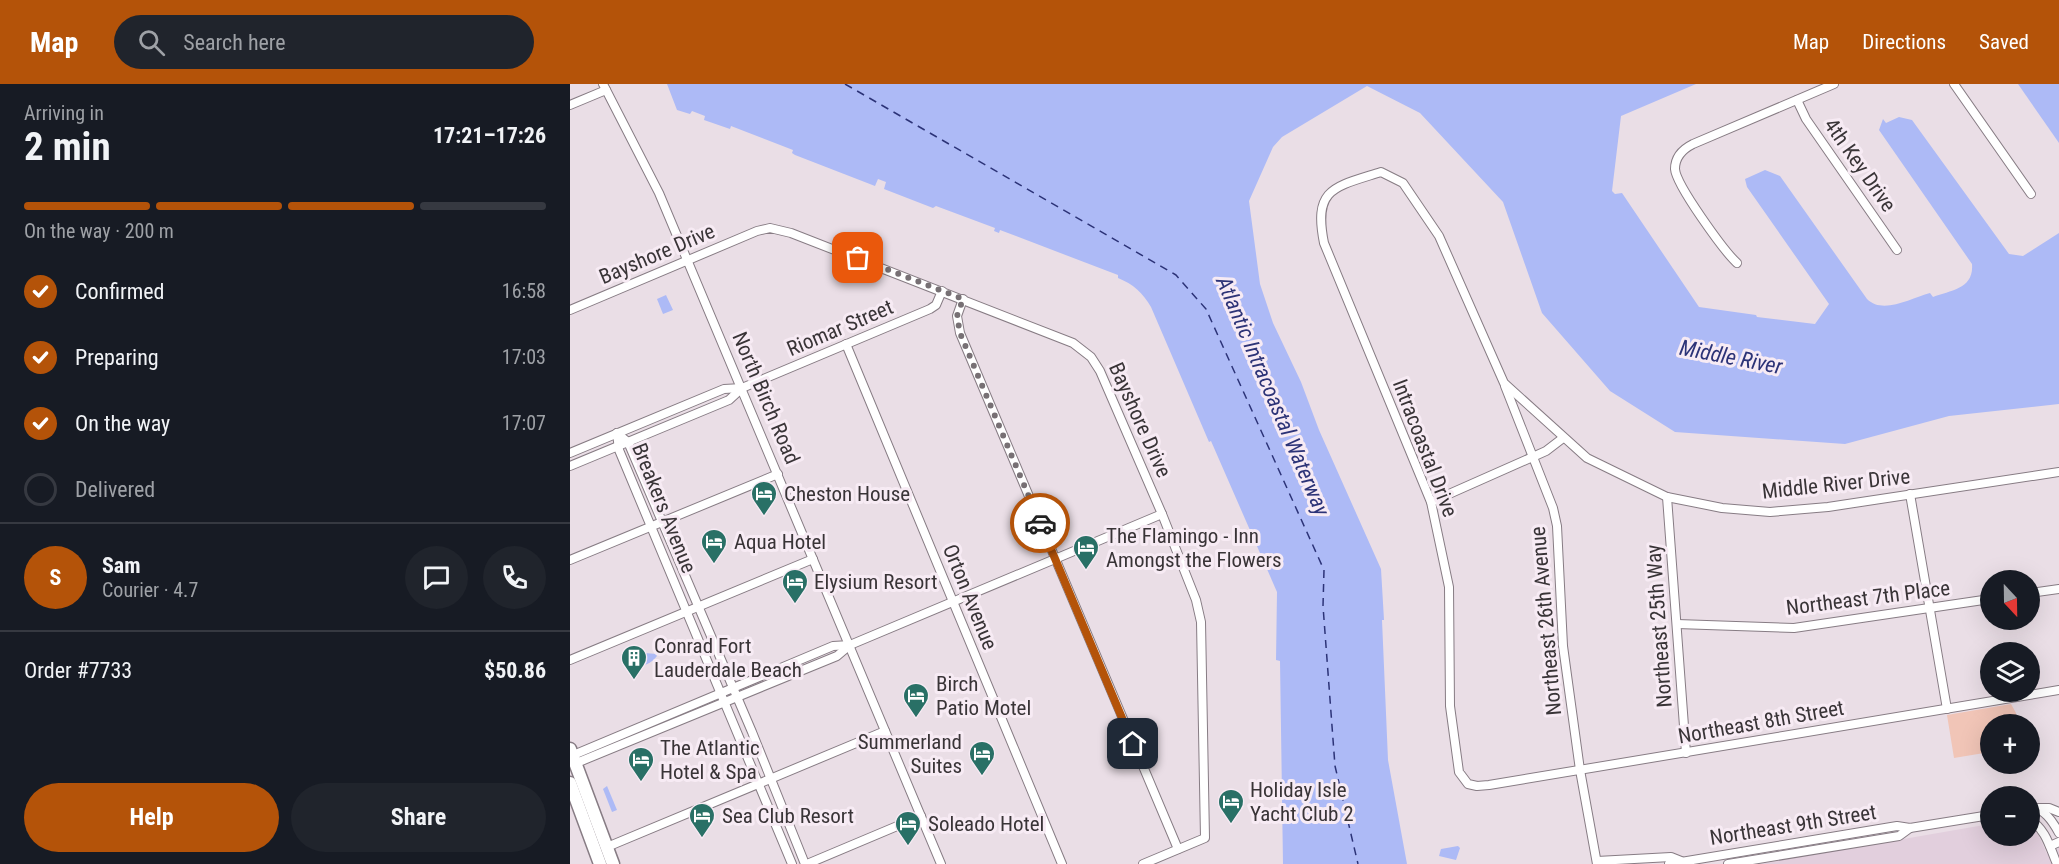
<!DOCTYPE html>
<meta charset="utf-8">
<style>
body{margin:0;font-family:"Roboto Condensed",sans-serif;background:#20242c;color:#f1f3f6;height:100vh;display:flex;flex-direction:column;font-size:22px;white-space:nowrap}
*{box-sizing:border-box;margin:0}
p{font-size:20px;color:#9ea1a6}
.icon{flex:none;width:33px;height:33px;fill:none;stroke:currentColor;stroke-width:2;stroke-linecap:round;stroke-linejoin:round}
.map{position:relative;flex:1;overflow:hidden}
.sheet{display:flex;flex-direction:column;background:#171b24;width:570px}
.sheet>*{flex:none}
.needle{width:39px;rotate:158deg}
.buttons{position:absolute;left:1410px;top:486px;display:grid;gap:12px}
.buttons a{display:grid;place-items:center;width:60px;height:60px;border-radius:50%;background:#171b24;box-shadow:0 6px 24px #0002;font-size:30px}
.pin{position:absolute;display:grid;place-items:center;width:51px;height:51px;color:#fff;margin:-26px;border-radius:12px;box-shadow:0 3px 9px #0006}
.courier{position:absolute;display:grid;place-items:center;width:60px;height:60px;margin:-30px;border:4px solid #b45309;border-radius:50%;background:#fff;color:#222;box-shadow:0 2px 8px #0007}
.head em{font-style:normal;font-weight:700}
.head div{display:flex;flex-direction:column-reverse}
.head{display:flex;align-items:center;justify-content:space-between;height:102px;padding:0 24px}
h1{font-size:39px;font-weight:700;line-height:45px}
.bar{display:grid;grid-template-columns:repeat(4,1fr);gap:9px 6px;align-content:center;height:72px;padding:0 24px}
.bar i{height:8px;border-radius:4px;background:#363941}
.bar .current{background:#b45309}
.bar p{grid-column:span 4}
.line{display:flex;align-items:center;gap:15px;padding:0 24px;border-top:2px solid #363941}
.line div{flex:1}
.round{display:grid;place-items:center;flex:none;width:63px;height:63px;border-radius:32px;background:#20242c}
ol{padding:0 24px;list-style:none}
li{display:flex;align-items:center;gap:18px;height:66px}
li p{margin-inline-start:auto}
li .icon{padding:6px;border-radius:50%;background:#b45309;color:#fff;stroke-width:4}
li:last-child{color:#9ea1a6}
li i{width:33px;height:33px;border:3px solid #363941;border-radius:50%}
.cta{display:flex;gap:12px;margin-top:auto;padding:12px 24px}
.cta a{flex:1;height:69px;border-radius:36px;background:#b45309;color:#fff;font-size:24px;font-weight:700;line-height:69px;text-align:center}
.cta a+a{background:#20242c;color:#f1f3f6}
header{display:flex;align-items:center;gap:36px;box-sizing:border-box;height:84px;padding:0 30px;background:#b45309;color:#fff}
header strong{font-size:28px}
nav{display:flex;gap:33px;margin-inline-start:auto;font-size:21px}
.search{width:420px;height:54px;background:#20242c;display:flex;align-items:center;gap:15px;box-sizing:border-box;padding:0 21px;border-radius:33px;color:#9ea1a6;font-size:22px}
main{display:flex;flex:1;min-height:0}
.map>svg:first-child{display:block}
.built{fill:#e2cfdd}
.green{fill:#f1c5b7}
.water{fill:#adbaf6}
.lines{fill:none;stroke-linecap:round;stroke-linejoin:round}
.ferry{stroke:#2c3377;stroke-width:1.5;stroke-dasharray:8 6;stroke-linecap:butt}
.minor-casing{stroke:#877c84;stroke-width:10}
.primary-casing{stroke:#877c84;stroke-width:15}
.minor{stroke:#fff;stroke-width:8}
.primary{stroke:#fff;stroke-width:12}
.done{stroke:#777074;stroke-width:6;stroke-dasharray:0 10.8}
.route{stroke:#b45309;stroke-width:8}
.labels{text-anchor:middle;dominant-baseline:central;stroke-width:6;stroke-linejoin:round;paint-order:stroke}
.street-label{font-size:21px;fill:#393437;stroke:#f7ebf4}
.poi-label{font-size:21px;fill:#393437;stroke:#f7ebf4;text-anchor:start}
.water-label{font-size:22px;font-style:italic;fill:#2c3377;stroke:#f7ebf4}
</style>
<header>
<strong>Map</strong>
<div class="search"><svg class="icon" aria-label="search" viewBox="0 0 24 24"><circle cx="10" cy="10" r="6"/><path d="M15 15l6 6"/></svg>Search here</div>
<nav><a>Map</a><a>Directions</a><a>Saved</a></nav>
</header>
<main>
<section class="sheet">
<div class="head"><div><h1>2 min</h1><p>Arriving in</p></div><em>17:21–17:26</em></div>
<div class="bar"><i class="current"></i><i class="current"></i><i class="current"></i><i></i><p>On the way · 200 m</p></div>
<ol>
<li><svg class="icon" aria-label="check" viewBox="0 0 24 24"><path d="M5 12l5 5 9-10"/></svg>Confirmed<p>16:58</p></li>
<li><svg class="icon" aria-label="check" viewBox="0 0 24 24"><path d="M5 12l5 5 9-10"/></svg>Preparing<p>17:03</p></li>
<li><svg class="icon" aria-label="check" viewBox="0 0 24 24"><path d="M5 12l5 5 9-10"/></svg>On the way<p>17:07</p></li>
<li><i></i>Delivered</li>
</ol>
<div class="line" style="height:108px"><b class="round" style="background:#b45309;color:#fff">S</b><div><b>Sam</b><p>Courier · 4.7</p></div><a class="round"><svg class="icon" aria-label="chat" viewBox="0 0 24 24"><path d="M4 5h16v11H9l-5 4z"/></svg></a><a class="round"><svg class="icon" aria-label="phone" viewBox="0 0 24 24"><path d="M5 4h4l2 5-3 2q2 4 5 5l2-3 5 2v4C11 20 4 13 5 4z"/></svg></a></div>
<div class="line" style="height:78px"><div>Order #7733</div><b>$50.86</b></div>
<div class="cta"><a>Help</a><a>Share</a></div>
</section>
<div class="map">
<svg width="1489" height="780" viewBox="0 0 1489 780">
<rect width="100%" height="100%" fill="#eadee6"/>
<!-- built -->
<path class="built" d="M1420,740V752H1460V742L1465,743L1477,770L1489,764V780H1190Z"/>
<!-- green -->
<path class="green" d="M1441,620L1446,629L1447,640H1420V668L1384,674L1377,631Z"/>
<!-- water -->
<g class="water">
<path d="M97,0H1126L1051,32L1042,107L1045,110L1052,109L1129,223L1186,231L1187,233L1245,240L1259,220L1177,103L1175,95L1195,86L1210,92L1297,215C1313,231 1341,214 1360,209L1363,213C1381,206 1404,205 1402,180L1309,46L1313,35L1316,39L1329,33L1342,36L1439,170L1453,172L1489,149V320L1379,332L1275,360L1105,348L1040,307L972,229L933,118L850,29L797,2L712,53L703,63L679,117L690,200L703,239L731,298L749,346L811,485L814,536H812L818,676L837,780H713L710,577L706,576L707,508L641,357L639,358L581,223C573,209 563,200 548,194V191L430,146L429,149L424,147L425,144L366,122L363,124L314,105L316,98L308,95L305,102L225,71L222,69L223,66L161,42L160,45L134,36L135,32L122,27L120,30L107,26Z"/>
<path d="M1448,0H1489V59Z"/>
<path d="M96,211L103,226L93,230L87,215Z"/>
<path d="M75,569L86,570L87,572C81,580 71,584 61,582L62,576Z"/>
<path d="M37,702L47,726L42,728L33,705Z"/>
<path d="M888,762L890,764L886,776L869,772L871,765Z"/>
</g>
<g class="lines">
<!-- ferry -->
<path class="ferry" d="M275,0L606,191L636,225L754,486L753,522L765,682L788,780"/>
<defs>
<g id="minor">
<path d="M33,0L89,109L371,780"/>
<path d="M1384,0L1461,110"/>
<path d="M1227,16L1236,35L1327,166"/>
<path d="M0,21L36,6"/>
<path d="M1167,179C1154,167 1106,101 1105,85C1105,73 1113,65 1123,60L1264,0"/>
<path d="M393,215L387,232L390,249L608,765"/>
<path d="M0,226L187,147L200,144L221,149L503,259L521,273L530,287L592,430L626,516L631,538L635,754L573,780"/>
<path d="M276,260L492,780"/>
<path d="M935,302L983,424L987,442L993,562L1010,686L1027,780"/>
<path d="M47,349L58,358L182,648L235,780"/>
<path d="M47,349L49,366L222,780"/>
<path d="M0,369L154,305L172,304"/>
<path d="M0,382L159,316L172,304L360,225L366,221L372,207"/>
<path d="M1489,388L1258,423L1200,428L1152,424L1097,413L1017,374L934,299L869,152L833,99L811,88C764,103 743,104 754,159L861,418L879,503L880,622L889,688L898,700L907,702L919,701L1489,606"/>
<path d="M1340,410L1377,625"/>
<path d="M1097,413L1116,669"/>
<path d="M861,418L976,367L993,354"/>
<path d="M0,476L208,390"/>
<path d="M1460,509L1489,505"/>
<path d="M1107,540L1224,544L1420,515"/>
<path d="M0,576L243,475"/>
<path d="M1,672L263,562L280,561"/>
<path d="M4,680L267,572L280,561L592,430"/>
<path d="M1460,722C1474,725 1482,736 1489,749"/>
<path d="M1469,724H1479L1489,728"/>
<path d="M1460,736C1476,745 1480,764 1487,780"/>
<path d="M1480,762L1489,758"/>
<path d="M37,763L315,647"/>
<path d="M1027,777L1101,773L1111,777"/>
<path d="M237,780L351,732"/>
<path d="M1099,780L1327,742L1340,744L1420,731"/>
<path d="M1158,780L1329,752L1340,744"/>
</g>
<g id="primary">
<path d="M0,665L43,780"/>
<path d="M0,699L30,780"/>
</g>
</defs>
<!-- minor casing -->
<use href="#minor" class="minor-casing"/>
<!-- primary casing -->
<use href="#primary" class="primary-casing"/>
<!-- minor -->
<use href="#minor" class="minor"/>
<!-- primary -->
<use href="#primary" class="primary"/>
</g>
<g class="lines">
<!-- done -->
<path class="done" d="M288,174L393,215L387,232L390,249L470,439"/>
<!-- route -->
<path class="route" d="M470,439L563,660"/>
</g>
<!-- icons -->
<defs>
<symbol id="hotel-pin" viewBox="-11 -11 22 30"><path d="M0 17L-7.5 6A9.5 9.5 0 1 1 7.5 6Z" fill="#297066" stroke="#f7ebf4"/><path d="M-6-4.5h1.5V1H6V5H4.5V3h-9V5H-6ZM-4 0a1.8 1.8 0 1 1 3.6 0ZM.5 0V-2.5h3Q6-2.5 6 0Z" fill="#fff"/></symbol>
<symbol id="building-pin" viewBox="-11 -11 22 30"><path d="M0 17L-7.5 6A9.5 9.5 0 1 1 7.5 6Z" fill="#297066" stroke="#f7ebf4"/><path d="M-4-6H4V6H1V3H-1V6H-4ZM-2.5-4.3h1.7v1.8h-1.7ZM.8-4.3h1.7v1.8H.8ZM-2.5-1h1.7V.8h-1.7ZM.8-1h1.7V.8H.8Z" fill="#fff"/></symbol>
</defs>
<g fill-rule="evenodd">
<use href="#hotel-pin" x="179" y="395" width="30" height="40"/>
<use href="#hotel-pin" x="129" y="443" width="30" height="40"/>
<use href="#hotel-pin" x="501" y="449" width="30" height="40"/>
<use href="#hotel-pin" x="210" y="483" width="30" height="40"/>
<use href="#building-pin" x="49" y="559" width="30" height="40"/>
<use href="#hotel-pin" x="331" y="597" width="30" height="40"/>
<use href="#hotel-pin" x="397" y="655" width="30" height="40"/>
<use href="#hotel-pin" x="56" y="661" width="30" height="40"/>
<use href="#hotel-pin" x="646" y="703" width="30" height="40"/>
<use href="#hotel-pin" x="117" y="717" width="30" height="40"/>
<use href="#hotel-pin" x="323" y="725" width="30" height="40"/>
</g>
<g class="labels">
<!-- street labels -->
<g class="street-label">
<text transform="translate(1290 81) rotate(55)">4th Key Drive</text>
<text transform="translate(87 170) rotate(-23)">Bayshore Drive</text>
<text transform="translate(270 244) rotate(-23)">Riomar Street</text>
<text transform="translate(196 314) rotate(67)">North Birch Road</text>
<text transform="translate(570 336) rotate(66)">Bayshore Drive</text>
<text transform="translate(855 364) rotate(69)">Intracoastal Drive</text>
<text transform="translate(1266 400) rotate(-6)">Middle River Drive</text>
<text transform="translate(94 424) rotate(68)">Breakers Avenue</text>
<text transform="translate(400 513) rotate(68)">Orton Avenue</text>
<text transform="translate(1298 514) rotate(-7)">Northeast 7th Place</text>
<text transform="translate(976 537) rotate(-95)">Northeast 26th Avenue</text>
<text transform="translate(1089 542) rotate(-94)">Northeast 25th Way</text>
<text transform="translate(1191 638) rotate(-10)">Northeast 8th Street</text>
<text transform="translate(1223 741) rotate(-9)">Northeast 9th Street</text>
</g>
<!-- poi labels -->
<g class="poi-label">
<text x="214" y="410">Cheston House</text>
<text x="536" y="452">The Flamingo - Inn<tspan x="536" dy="24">Amongst the Flowers</tspan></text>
<text x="164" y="458">Aqua Hotel</text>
<text x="244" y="498">Elysium Resort</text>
<text x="84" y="562">Conrad Fort<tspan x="84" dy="24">Lauderdale Beach</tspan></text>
<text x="366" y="600">Birch<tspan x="366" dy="24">Patio Motel</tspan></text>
<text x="392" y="658" text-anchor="end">Summerland<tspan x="392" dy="24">Suites</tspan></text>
<text x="90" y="664">The Atlantic<tspan x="90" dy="24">Hotel &amp; Spa</tspan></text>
<text x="680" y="706">Holiday Isle<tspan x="680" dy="24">Yacht Club 2</tspan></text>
<text x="152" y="732">Sea Club Resort</text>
<text x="358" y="740">Soleado Hotel</text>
</g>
<!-- water labels -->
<g class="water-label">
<text transform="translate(1161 273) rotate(11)">Middle River</text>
<text transform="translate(703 312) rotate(67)">Atlantic Intracoastal Waterway</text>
</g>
</g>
</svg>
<div class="buttons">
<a><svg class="needle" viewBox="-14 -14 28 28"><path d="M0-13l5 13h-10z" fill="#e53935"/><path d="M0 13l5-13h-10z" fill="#9ea1a6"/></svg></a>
<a><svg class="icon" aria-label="layers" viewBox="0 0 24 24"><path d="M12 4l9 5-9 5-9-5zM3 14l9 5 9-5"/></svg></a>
<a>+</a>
<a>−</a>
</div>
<div class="pin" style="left:288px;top:174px;background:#ea580c"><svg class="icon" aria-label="bag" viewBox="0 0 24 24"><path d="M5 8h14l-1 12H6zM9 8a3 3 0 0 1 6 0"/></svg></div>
<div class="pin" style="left:563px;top:660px;background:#1f2937"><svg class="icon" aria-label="home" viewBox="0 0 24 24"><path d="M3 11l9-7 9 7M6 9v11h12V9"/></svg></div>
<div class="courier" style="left:470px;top:439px"><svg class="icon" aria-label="car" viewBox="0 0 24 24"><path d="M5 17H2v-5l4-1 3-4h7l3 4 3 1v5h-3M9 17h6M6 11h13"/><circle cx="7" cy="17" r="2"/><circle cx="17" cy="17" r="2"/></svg></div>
</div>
</main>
